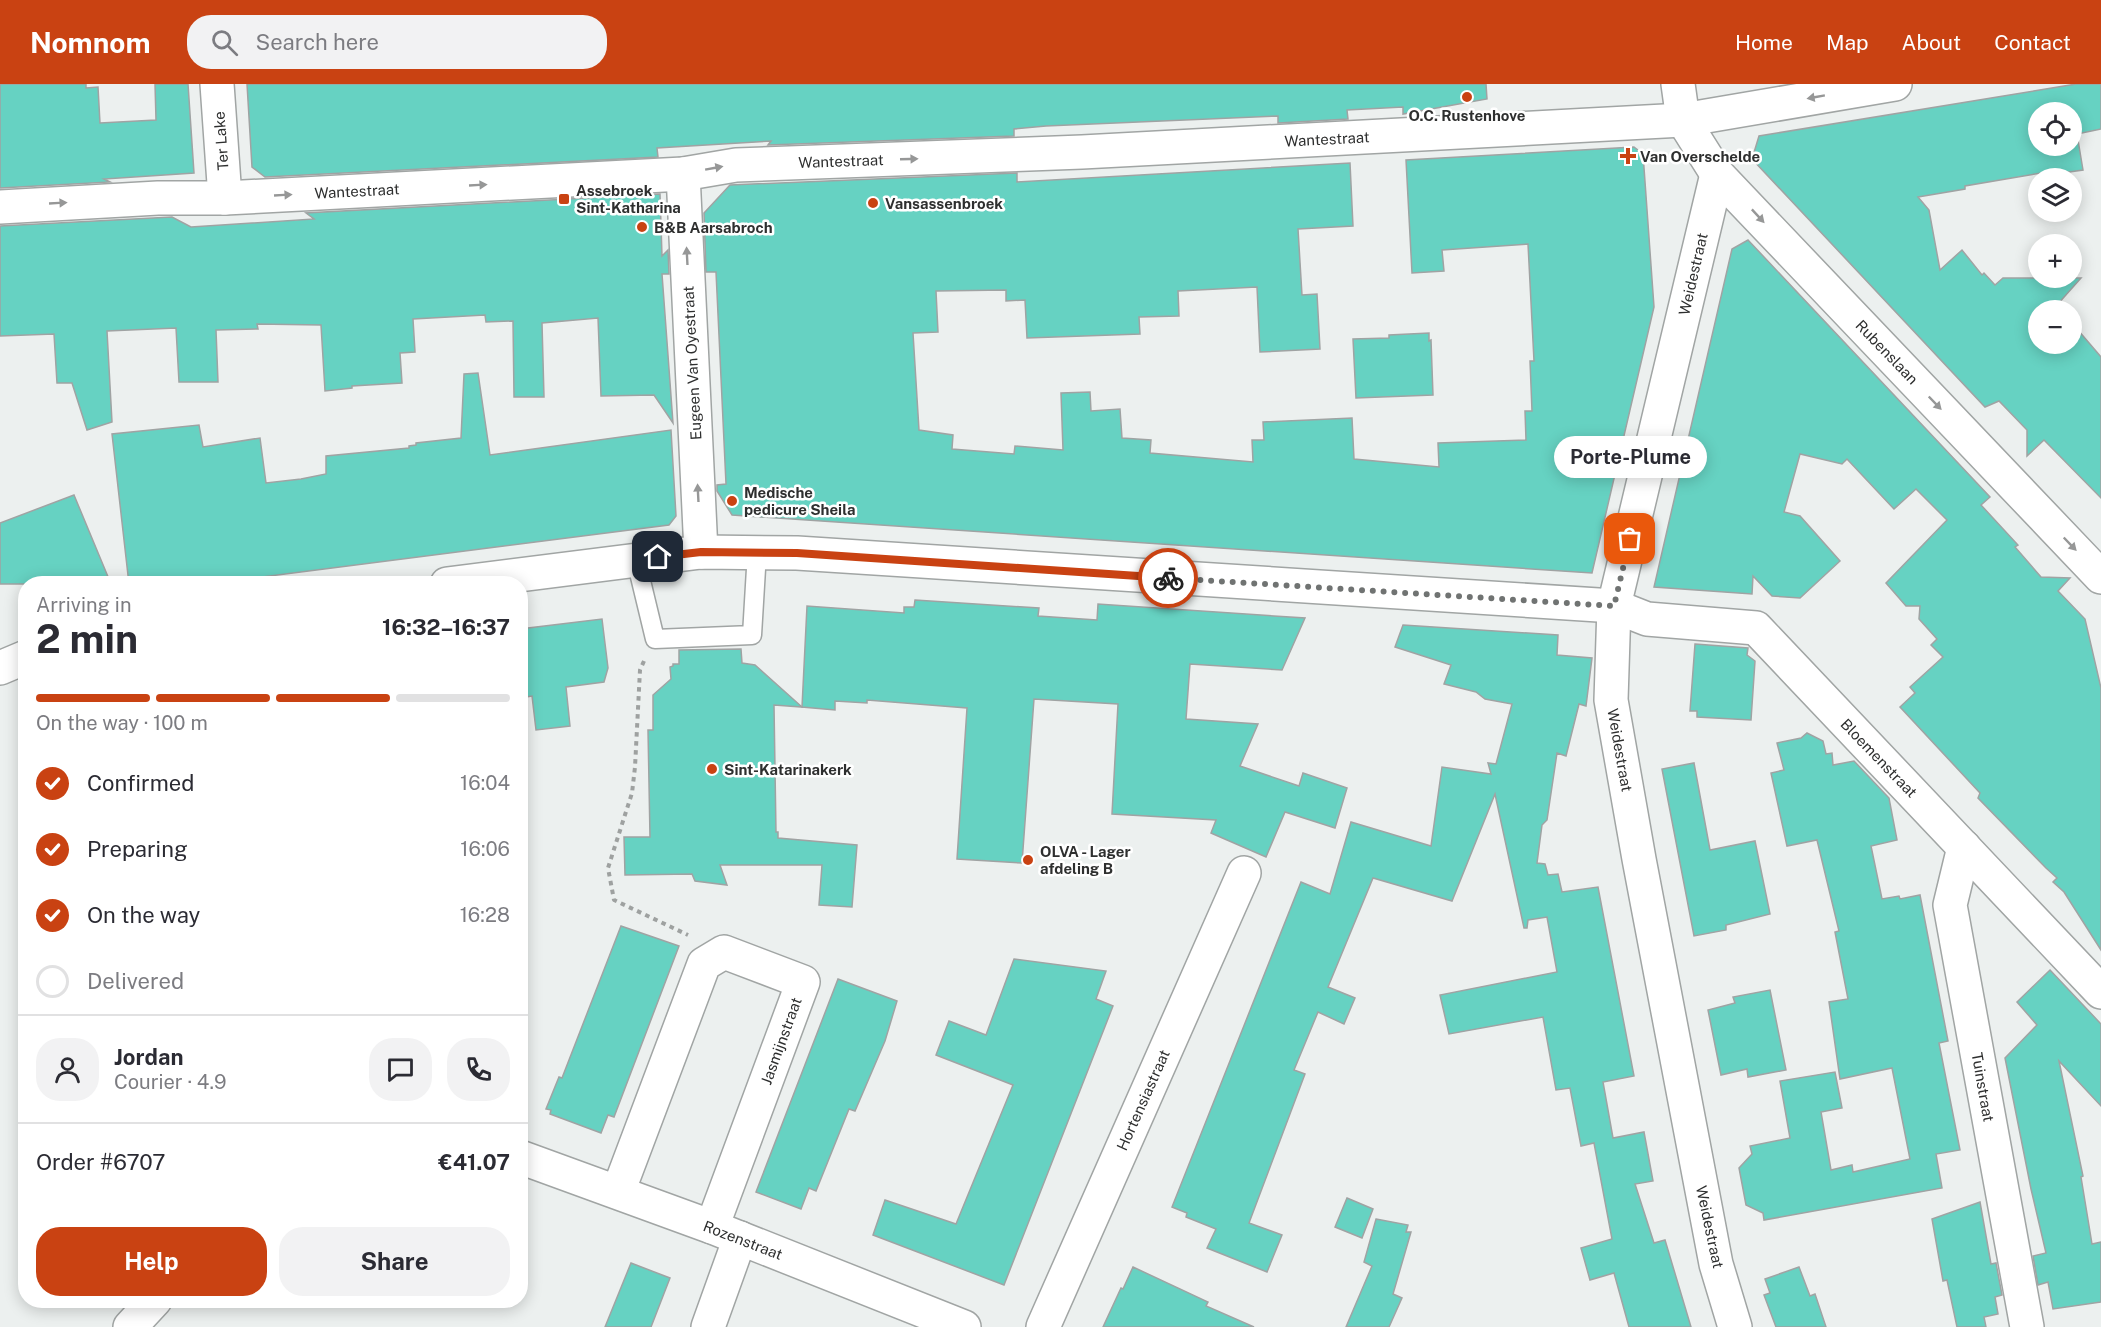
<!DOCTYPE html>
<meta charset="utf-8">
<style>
body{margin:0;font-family:"Public Sans",sans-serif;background:#f2f2f3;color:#2b2b33;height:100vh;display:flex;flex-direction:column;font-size:22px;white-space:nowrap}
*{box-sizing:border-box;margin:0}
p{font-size:20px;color:#7c7c81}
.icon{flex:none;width:33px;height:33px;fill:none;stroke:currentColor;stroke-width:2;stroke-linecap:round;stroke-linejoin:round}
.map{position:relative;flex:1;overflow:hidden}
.details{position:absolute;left:18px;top:492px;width:510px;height:732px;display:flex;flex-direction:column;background:#fff;border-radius:24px;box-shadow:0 3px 15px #0003}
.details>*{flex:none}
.controls{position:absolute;left:2028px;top:18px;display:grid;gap:12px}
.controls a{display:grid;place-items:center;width:54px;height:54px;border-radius:50%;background:#fff;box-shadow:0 3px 15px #0003;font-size:30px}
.pin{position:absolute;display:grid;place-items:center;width:51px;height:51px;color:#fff;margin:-26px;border-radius:12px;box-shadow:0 3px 9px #0006}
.courier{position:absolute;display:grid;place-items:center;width:60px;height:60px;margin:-30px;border:4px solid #c94212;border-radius:50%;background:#fff;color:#222;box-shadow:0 2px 8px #0007}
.bubble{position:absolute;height:42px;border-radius:21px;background:#fff;box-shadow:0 3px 15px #0003;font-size:20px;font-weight:700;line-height:42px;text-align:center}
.overview em{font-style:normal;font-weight:700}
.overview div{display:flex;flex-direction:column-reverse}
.overview{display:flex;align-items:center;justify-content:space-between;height:102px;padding:0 18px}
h1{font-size:39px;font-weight:700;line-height:45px}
.bar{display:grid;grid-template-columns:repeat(4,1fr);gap:9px 6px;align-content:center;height:72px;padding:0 18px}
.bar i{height:8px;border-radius:4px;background:#e1e1e2}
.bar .active{background:#c94212}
.bar p{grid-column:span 4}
.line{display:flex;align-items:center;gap:15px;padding:0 18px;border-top:2px solid #e1e1e2}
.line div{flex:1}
.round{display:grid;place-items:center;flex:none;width:63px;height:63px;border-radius:24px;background:#f2f2f3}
ol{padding:0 18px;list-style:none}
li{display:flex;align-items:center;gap:18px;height:66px}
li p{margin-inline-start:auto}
li .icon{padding:6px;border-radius:50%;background:#c94212;color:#fff;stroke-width:4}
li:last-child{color:#7c7c81}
li i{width:33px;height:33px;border:3px solid #e1e1e2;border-radius:50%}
.cta{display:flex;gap:12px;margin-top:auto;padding:12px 18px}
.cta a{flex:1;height:69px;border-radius:24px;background:#c94212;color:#fff;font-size:24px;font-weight:700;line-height:69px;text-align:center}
.cta a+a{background:#f2f2f3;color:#2b2b33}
header{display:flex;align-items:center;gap:36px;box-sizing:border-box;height:84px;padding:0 30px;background:#c94212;color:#fff}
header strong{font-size:28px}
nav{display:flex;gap:33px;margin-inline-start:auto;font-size:21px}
.search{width:420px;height:54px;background:#f2f2f3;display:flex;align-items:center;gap:15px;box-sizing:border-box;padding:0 21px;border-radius:24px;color:#7c7c81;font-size:22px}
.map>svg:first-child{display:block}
.building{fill:#66d2c2;stroke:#a0a3a3;stroke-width:1.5;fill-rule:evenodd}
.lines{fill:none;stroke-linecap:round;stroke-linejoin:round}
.service-casing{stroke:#a1a5a4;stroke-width:21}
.minor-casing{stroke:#a1a5a4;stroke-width:36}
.path{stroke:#9ea1a0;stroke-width:4;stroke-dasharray:4.5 4.5;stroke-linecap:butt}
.service{stroke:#fff;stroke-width:18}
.minor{stroke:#fff;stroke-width:33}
.oneway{fill:#969797}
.done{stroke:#707372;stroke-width:6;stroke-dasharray:0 10.8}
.route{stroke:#c94212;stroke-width:8}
.poi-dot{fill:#c94212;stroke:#fff;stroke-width:2}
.labels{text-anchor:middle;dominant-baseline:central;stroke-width:5;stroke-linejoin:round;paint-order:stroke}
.poi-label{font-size:15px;font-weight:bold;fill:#2e2f2f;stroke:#fff;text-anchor:start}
.street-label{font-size:15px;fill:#2e2f2f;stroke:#fff}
</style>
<header>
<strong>Nomnom</strong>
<div class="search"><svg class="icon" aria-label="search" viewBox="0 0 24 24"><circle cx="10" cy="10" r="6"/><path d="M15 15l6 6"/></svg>Search here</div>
<nav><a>Home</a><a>Map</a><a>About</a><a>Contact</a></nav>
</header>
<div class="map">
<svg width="2101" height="1243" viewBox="0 0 2101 1243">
<rect width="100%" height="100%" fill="#ecf0ef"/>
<!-- building -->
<g class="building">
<path d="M0,0H86V4L98,3L100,39L156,36L155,0H188L194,89L104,95L110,98L0,104Z"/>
<path d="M247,0H1486L1487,15L1403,30V23L1347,26L1348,35L1278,39V32L1046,42L1014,45V52L768,61L771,57L657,64L658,73L265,93L252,83Z"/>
<path d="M2076,0H2101V45L2077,50L2083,86L2048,91L2047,88L1965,102V105L1918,113L1929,126L1940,186L1962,166L1982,191L1984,189L1995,201L2003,194H2081L2057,221L2061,226H2038V260H2072V239L2101,273V414L2044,356L2027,372V346L1999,317L1985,323L1752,75L1759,52ZM2038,28H2072V62H2038Z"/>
<path d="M1634,63L1643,70L1654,223L1592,489L732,431L717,407V401L726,400L716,188H706L704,129L730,101L1017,89V98L1350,79L1353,142L1298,145L1302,211L1317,210L1320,265L1260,268L1257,203L1178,207L1179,232L1139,233L1140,250L1027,254L1025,216L1006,217V206L936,207L938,248L913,249L919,346L953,351L952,365L1014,370L1015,362L1063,366L1061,309L1090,308L1091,327L1120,325L1122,354L1151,356L1150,369L1253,378L1252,356H1264L1263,338L1352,334L1354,375L1439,383L1438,359L1526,356L1525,327H1532L1530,277H1534L1528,160L1442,166L1444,187L1412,189L1406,76Z"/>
<path d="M660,110L662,172L668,166L669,190H662L673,339L654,311L601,312L598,234L542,239L544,313H514L513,237L486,238L485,231L413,235L415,268L400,269L402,299L352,302V304L325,307L321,241L257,240L258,245L216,246L218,298H179L176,244L107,247L112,338L87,346L72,299H57L54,250L0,252V142L172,133L191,143L314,135L306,129Z"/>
<path d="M1748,156L1990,413L1981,421L2018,461L2015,463L2041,493L2070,494L2058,507L2085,535L2101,604V866L2064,808L2053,798L2057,794L2046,784L1978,714L1980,709L1900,623L1915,609L1910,603L1943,573L1931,561L1937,555L1919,535L1920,522H1906L1886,499L1947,436L1916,405L1894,425L1847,375L1842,380L1800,370L1784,428L1800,432L1840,477L1800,514L1772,512L1753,492L1752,510L1654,503L1732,165Z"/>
<path d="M1429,249V257L1431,256L1433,311L1356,314L1353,255L1389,254V251Z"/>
<path d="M478,289L490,371L671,346L676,432L669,441L207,500H129L112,350L199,341L203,363L260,354L266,399L301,395L326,390V372L409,364V362L416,361V359L461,354L464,290Z"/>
<path d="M74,411L111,500H0V439Z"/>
<path d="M915,516L1039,524L1038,532L1097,536L1098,520L1305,534L1282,586L1190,580L1186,635L1258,640L1240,682L1299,702L1303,689L1347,704L1335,744L1285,728L1266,773L1211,749L1216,736L1112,730L1118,620L1034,615L1022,779L957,775L967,624L867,616V619L835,617V626L802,623L807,522L904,529V523H914Z"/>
<path d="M602,535L608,584L604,598L566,603L570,642L536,646L532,612L520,614V545Z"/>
<path d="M1403,541L1558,551L1557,571L1592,574L1586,622L1579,620L1566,672L1557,669L1547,736L1542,741L1537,779L1545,780L1548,791L1558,790L1562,808L1598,803L1634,992L1603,998L1613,1054L1644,1048L1653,1097L1635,1100L1654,1159L1665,1156L1691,1243H1629L1614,1189L1590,1196L1581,1164L1612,1155L1594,1059L1581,1062L1570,1004L1556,1006L1543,933L1449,950L1440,911L1557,888L1547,833L1528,836L1527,844H1524L1495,710L1452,817L1373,794L1328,903L1355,914L1344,940L1318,928L1294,986L1305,990L1249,1139L1282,1151L1267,1188L1207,1164L1216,1145L1186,1133L1187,1129L1172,1123L1301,798L1330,810L1351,738L1431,762L1442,683L1491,690L1488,679L1496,680L1512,620L1485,615L1476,608L1444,600L1451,581L1395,563Z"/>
<path d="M1695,560L1748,564L1747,571L1755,577L1751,636L1697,633V627H1690Z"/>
<path d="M741,565L742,579L755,581L802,623L774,621L776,748H778V754L857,761L852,823L819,821L822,781H720L727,801L695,797L692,790L625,791L624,753H650L648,646H653V611L671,595L670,583L673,582V580H679V566Z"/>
<path d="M1807,649L1823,657L1826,670L1832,669L1833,681L1854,677L1889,714L1897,756L1871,762L1882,815L1899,812L1900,815L1920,811L1948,957L1939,959L1960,1066L1936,1070L1942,1104L1764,1136L1763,1129L1746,1121L1739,1084L1752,1070L1750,1062L1790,1054L1780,997L1835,988L1842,1024L1821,1028L1831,1086L1852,1081L1853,1088L1910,1075L1892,984L1840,995L1829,918L1848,915L1835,848L1839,847L1817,756L1787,762L1771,689L1784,686L1777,659L1801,654Z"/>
<path d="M1694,679L1710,766L1755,757L1770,830L1726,841V846L1694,852L1662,685Z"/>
<path d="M621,842L679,862L614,1033L608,1031L601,1049L550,1030L551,1026L546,1025L559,993L562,994Z"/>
<path d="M1014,875L1106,887L1096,915L1113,922L1004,1201L873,1151L885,1116L956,1140L1013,1001L936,971L949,937L986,951Z"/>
<path d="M2050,886L2101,940V1022L2059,977L2083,1092L2081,1093L2092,1160L2101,1158V1218L2053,1225L2048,1198L2038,1201L2033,1172L2046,1169L2031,1105L2005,974L2037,941L2017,918Z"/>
<path d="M838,895L897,917L885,957L855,1027L849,1025L816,1107L809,1104L801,1125L756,1108Z"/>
<path d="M1770,906L1786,986L1748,993L1747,985L1721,991L1708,926L1735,919L1733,913Z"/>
<path d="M1347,1114L1373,1125L1362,1154L1335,1143Z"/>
<path d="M1980,1118L1991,1180L1996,1179L2002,1211L1995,1213L1998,1230L1984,1233L1986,1243H1957L1947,1196L1943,1197L1932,1135Z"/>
<path d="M1376,1135L1408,1141L1406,1148H1411L1393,1210L1402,1214L1389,1243H1346L1372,1182L1364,1178Z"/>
<path d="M631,1179L670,1194L651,1243H605Z"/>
<path d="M1133,1183L1208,1218L1206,1222L1254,1243H1103L1121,1204L1123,1205Z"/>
<path d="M1799,1183L1810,1212L1815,1210L1826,1243H1776L1764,1211L1770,1209L1765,1195Z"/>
</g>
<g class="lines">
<defs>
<path id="service" d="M636,476L655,555L752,551L757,468"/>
<g id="minor">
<path d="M217,0L225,114"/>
<path d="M1678,0L1683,36L1717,90L2101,493"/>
<path d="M683,90L701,468"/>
<path d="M1717,90L1614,522L1611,616L1639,775L1716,1180L1735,1243"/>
<path d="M0,123L158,114H225L683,90L736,81L1082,68L1683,36L1895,0"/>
<path d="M447,500L701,468L797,469L1614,522L1647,535L1756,544L2101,908"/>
<path d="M0,584L26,573"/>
<path d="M1964,763L1950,821L2027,1243"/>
<path d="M520,1073L712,1143L964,1243"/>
<path d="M618,1108L704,880L724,868L803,898L712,1143"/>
<path d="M130,1243L155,1216"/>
<path d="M708,1243L740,1154"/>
<path d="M1043,1243L1244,789"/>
</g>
</defs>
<!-- service casing -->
<use href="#service" class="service-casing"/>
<!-- minor casing -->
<use href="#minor" class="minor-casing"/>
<!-- path -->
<path class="path" d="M644,577L640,586L635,683L632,709L608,784L614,816L688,851"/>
<!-- service -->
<use href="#service" class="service"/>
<!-- minor -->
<use href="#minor" class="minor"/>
</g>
<!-- one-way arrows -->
<defs><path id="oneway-solid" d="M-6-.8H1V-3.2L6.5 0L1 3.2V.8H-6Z" transform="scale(1.5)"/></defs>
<g class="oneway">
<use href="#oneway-solid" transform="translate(1816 13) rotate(170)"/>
<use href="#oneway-solid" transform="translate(909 75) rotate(-2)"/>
<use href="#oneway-solid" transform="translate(714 84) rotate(-10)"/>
<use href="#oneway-solid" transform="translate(478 101) rotate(-3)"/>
<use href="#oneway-solid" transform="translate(283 111) rotate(-3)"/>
<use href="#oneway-solid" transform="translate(58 119) rotate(-3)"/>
<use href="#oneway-solid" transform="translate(1758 132) rotate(47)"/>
<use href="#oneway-solid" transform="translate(687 172) rotate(-93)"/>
<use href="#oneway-solid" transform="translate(1935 319) rotate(46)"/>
<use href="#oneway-solid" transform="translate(698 409) rotate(-93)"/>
<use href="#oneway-solid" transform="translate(2070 460) rotate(46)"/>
</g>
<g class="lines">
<!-- done -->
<path class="done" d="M1168,494L1614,522L1630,455"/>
<!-- route -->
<path class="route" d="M658,473L701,468L797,469L1168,494"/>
</g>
<!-- markers -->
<g class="poi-dot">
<circle cx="1467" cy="13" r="6"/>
<path d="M1625 63h6v6h6v6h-6v6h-6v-6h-6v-6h6z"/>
<rect x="558" y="109" width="12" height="12" rx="3"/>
<circle cx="873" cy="119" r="6"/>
<circle cx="642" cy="143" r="6"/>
<circle cx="732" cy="417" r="6"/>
<circle cx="712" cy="685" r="6"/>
<circle cx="1028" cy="776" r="6"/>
</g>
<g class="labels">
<!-- poi labels -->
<g class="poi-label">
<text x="1467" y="31" text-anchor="middle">O.C. Rustenhove</text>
<text x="1640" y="72">Van Overschelde</text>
<text x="576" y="106">Assebroek<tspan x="576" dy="17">Sint-Katharina</tspan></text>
<text x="885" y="119">Vansassenbroek</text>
<text x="654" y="143">B&amp;B Aarsabroch</text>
<text x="744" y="408">Medische<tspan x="744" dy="17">pedicure Sheila</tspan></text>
<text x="724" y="685">Sint-Katarinakerk</text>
<text x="1040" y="767">OLVA - Lager<tspan x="1040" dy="17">afdeling B</tspan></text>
</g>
<!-- street labels -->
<g class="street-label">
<text transform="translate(1327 55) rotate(-3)">Wantestraat</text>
<text transform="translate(221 57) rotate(-94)">Ter Lake</text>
<text transform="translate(841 77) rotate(-2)">Wantestraat</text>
<text transform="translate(357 107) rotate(-3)">Wantestraat</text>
<text transform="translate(1693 190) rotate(-77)">Weidestraat</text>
<text transform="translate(1887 268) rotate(46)">Rubenslaan</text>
<text transform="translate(692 279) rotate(-93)">Eugeen Van Oyestraat</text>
<text transform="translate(1620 666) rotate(80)">Weidestraat</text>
<text transform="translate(1879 674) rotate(46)">Bloemenstraat</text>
<text transform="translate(781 957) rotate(-70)">Jasmijnstraat</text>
<text transform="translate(1983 1003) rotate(80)">Tuinstraat</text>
<text transform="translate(1143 1016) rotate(-66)">Hortensiastraat</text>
<text transform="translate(1710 1143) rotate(78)">Weidestraat</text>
<text transform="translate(743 1156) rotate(21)">Rozenstraat</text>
</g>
</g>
</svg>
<div class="controls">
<a><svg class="icon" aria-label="locate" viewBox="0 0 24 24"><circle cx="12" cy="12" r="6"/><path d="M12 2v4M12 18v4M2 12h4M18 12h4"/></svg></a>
<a><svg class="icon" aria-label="layers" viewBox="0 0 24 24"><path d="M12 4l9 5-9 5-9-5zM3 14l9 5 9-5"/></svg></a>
<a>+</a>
<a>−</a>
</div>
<div class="pin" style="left:1630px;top:455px;background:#ea580c"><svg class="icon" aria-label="bag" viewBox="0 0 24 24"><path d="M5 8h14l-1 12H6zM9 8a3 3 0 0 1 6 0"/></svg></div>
<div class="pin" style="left:658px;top:473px;background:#1f2937"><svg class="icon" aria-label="home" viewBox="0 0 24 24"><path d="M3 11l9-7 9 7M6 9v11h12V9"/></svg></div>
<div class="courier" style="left:1168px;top:494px"><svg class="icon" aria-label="bike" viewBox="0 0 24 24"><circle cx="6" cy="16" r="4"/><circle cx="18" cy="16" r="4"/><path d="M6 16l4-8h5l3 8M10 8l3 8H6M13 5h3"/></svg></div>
<div class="bubble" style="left:1554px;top:352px;width:153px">Porte-Plume</div>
<section class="details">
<div class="overview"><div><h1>2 min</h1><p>Arriving in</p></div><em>16:32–16:37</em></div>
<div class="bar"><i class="active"></i><i class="active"></i><i class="active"></i><i></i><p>On the way · 100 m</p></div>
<ol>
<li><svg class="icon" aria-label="check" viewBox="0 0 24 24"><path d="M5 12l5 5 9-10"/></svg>Confirmed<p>16:04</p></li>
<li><svg class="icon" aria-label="check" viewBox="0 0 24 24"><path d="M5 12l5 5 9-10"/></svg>Preparing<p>16:06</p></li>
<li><svg class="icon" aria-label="check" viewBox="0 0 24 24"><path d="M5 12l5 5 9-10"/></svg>On the way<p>16:28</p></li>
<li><i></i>Delivered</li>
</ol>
<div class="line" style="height:108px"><a class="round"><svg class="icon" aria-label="person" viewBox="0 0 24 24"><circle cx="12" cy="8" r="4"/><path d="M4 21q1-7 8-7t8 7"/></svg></a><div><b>Jordan</b><p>Courier · 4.9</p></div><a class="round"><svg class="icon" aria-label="chat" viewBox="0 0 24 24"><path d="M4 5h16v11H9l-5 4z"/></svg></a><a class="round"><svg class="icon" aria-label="phone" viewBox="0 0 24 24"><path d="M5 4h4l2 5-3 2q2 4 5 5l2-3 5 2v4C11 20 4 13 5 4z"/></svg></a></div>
<div class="line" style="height:78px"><div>Order #6707</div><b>€41.07</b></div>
<div class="cta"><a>Help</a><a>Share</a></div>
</section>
</div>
